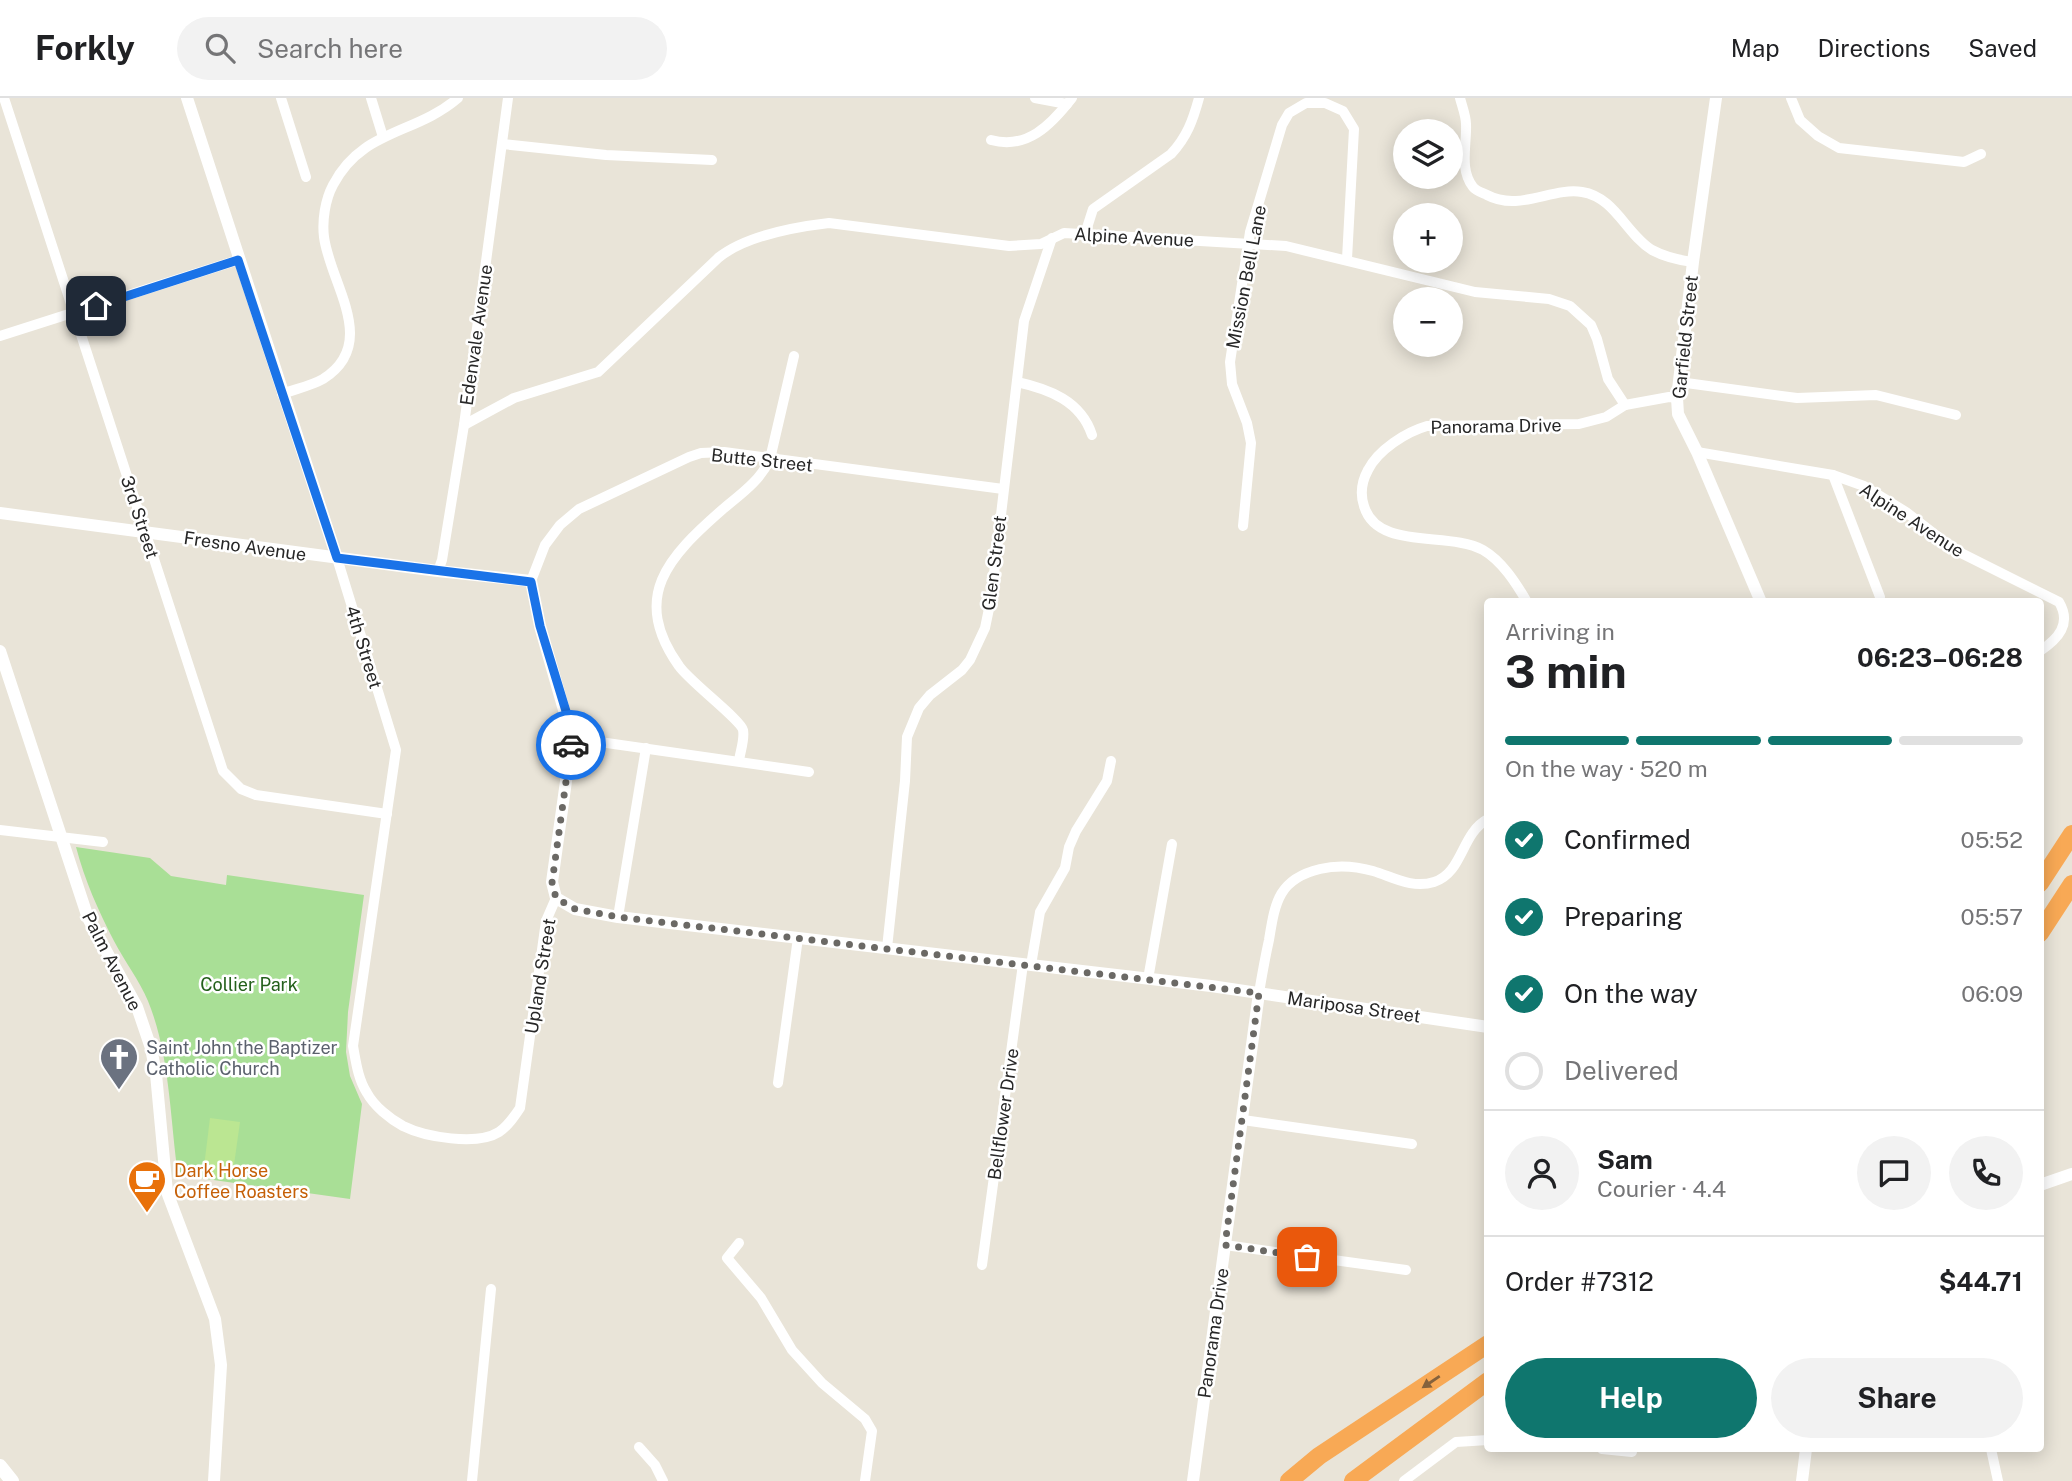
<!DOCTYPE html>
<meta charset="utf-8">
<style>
body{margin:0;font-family:"Public Sans",sans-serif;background:#f2f2f2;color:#202124;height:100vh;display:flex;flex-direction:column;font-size:26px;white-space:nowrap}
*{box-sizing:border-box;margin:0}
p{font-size:23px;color:#757577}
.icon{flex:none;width:38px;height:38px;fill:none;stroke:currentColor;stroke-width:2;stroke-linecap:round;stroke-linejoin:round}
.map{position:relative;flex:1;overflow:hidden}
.panel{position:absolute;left:1484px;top:500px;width:560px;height:854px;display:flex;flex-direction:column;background:#fff;border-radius:7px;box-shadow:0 4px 18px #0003}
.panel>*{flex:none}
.tools{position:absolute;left:1393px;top:21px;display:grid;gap:14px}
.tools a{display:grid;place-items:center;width:70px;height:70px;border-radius:50%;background:#fff;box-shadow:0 4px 18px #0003;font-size:35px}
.pin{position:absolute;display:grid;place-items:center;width:60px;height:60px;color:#fff;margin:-30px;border-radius:14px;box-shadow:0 4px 10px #0006}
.courier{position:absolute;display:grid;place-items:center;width:70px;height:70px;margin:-35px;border:5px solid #1a73e8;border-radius:50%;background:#fff;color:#222;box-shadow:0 2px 9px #0007}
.headline em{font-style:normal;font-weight:700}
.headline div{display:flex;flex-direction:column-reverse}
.headline{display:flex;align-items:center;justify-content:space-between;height:119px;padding:0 21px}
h1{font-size:46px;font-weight:700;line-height:52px}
.bar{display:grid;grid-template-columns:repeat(4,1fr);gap:10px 7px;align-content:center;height:84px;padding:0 21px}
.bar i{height:9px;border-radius:5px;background:#e0e0e0}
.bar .on{background:#0f766e}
.bar p{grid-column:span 4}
.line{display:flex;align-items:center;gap:18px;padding:0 21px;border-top:2px solid #e0e0e0}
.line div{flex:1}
.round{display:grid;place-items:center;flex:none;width:74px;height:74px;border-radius:37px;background:#f2f2f2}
ol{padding:0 21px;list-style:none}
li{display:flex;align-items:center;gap:21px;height:77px}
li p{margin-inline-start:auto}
li .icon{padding:7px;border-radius:50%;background:#0f766e;color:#fff;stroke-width:4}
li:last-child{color:#757577}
li i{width:38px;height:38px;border:4px solid #e0e0e0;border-radius:50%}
.cta{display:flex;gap:14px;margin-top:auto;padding:14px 21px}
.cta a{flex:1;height:80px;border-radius:42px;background:#0f766e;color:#fff;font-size:28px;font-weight:700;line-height:80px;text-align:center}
.cta a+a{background:#f2f2f2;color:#202124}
header{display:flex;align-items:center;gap:42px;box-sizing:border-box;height:98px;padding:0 35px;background:#fff;border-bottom:2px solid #e0e0e0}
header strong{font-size:33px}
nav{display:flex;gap:38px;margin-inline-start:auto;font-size:24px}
.search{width:490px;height:63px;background:#f2f2f2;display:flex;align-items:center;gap:18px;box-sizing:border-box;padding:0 24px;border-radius:38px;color:#757577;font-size:26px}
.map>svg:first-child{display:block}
.green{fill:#a9df96}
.pitch{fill:#bbe692}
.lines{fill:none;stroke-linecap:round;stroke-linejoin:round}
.minor{stroke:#fff;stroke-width:10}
.tertiary{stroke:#fff;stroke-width:12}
.secondary{stroke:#fff;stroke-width:14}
.motorway{stroke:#f8a955;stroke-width:18}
.oneway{fill:#85623c}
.done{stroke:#6b6965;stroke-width:7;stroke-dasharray:0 12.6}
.route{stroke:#1a73e8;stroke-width:9}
.labels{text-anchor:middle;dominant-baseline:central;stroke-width:5;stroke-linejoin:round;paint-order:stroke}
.street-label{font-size:18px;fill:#272727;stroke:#fff}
.park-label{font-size:18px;fill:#24601b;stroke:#fff}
.worship-label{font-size:18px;fill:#5b616d;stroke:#fff;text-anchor:start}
.food-label{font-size:18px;fill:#c56008;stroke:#fff;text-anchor:start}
</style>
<header>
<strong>Forkly</strong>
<div class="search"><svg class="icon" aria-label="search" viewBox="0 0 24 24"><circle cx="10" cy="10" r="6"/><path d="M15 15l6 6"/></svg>Search here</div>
<nav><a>Map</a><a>Directions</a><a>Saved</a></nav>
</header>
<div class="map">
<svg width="2072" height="1383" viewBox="0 0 2072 1383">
<rect width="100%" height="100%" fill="#e9e4d8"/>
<!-- green -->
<path class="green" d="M76,749L150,760L171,778L226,787L227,777L364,797L348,914L346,954L350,978L362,1006L350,1101L178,1077C170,1020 170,957 148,903C139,882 125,864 114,843C98,812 85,783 76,749Z"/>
<!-- pitch -->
<path class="pitch" d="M210,1020L240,1024L232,1081L203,1077Z"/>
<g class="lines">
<!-- minor -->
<g class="minor">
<path d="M4,0L223,673L241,691L256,697L387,716"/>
<path d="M281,0L306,79"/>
<path d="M371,0L383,39"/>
<path d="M1035,0L1067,6"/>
<path d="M1460,0C1462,8 1466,18 1466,26C1467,47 1459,71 1473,89C1476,93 1483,95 1487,97C1519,114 1552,89 1582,94C1615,99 1626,136 1652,152C1665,159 1678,162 1693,164"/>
<path d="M1791,0L1800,22L1818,38L1839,50L1964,64L1981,56"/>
<path d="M991,42C1027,52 1051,27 1072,0"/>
<path d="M502,46L606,57L712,62"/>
<path d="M1085,136L1093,111L1171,56C1187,39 1193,22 1199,0"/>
<path d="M0,238L238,162"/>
<path d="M1017,284C1049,291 1081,303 1092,337"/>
<path d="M1679,284L1797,300L1876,297L1956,317"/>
<path d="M282,296C295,291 311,288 323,281C380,245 330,186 324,139C322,123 325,102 333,87C362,31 415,37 458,0"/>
<path d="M464,327L514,300L598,274L718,160C745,138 795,129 829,125L1009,148L1041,146L1064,135L1286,148L1475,194L1549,201L1570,208L1591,227L1597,241L1608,281L1625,307"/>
<path d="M1697,354L1833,377L1864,388L1906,414L1946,445L1963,456L2059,504C2072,526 2058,541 2040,553"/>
<path d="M1833,377L1880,499"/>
<path d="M1243,428L1251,345L1247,325L1232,286L1230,264L1250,134L1282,27L1289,15L1306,5H1325L1343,13L1354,31L1347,161"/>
<path d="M337,460L396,652L353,948C356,964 358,981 367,995C374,1008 390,1021 403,1028C425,1039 477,1048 499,1034C508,1028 514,1019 520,1010L546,823L556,800"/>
<path d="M438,473L442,462L464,327L508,0"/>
<path d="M531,483L545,447L560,427L579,411L689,359L701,355L724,354L1003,391"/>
<path d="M1527,504C1516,485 1502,463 1483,452C1449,433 1377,453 1364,408C1360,396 1362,383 1368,372C1378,352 1406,334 1427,328L1579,326L1606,319L1625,307L1669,299L1677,300"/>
<path d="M572,640L809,674"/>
<path d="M739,663C740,654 745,641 743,632C741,622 689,583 679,568C630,499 668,459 723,411C741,396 760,383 770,361L794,258"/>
<path d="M0,732L103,744"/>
<path d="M618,819L646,650"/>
<path d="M887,850L905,683L907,639L919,610L930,597L962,572L970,562L985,530L991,501L1024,223L1052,140"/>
<path d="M1031,867L1040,814L1065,770L1069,749L1076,733L1107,683L1111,663"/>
<path d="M1148,881L1172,746"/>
<path d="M1259,895C1262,877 1265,860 1269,842C1275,805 1278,781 1320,771C1337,767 1355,768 1373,773C1393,779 1412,791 1434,784C1463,775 1461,735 1488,721"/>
<path d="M778,985L798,840"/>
<path d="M1243,1022L1412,1046"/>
<path d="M739,1145L727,1160L761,1200L792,1252L822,1285L865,1321L872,1333L865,1383"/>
<path d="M1225,1147L1406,1172"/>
<path d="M982,1167L1023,866"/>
<path d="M639,1349L655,1367L663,1383"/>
<path d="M1602,1351L1632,1354"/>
<path d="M1991,1351L1998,1383"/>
<path d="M472,1383L491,1191"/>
<path d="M1404,1383L1456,1344L1488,1342"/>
</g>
<!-- tertiary -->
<g class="tertiary">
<path d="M187,0L337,460"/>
<path d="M1716,0L1693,164L1677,300L1678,316L1697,354L1761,504"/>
<path d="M0,415L438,473L531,483L540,528L572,640L552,784L556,800L575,811L618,819L1211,888L1488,929"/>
<path d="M0,553L88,820L137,909L151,950L156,976L167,1094L215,1221L221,1267L214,1383"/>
<path d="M2040,1087L2072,1076"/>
<path d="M1193,1383L1259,895"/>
<path d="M1802,1383L1806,1351"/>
</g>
<!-- secondary -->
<path class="secondary" d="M0,1368L12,1383"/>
<!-- motorway -->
<g class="motorway">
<path d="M2040,785L2072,736"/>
<path d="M2040,835L2072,786"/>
<path d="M1289,1383L1319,1358L1488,1246"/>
<path d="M1353,1383L1488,1283"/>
</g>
</g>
<!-- one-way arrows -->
<defs><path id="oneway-solid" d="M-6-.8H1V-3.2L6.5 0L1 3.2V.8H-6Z" transform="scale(1.75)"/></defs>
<use class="oneway" href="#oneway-solid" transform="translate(1431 1284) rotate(146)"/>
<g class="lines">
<!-- done -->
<path class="done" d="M571,647L552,785L556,800L575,811L618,819L1259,895L1225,1147L1307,1159"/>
<!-- route -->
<path class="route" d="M96,208L238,162L337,460L531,484L540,528L569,623L571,647"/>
</g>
<!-- icons -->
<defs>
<symbol id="church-pin" viewBox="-11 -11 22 30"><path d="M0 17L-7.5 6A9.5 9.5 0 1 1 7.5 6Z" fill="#6b7280" stroke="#fff"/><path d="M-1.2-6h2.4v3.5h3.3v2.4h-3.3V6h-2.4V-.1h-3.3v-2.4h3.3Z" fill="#fff"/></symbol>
<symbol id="cafe-pin" viewBox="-11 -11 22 30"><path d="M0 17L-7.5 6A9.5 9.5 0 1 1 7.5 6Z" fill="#e8710a" stroke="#fff"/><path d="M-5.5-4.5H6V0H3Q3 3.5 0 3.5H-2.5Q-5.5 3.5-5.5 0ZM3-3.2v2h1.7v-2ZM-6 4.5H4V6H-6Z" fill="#fff"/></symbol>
</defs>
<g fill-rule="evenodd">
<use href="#church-pin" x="97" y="937" width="44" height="60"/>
<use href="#cafe-pin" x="125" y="1060" width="44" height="60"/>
</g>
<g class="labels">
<!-- street labels -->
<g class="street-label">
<text transform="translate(1134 139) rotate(3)">Alpine Avenue</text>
<text transform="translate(1246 179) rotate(-79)">Mission Bell Lane</text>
<text transform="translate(476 237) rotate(-82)">Edenvale Avenue</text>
<text transform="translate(1685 239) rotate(-84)">Garfield Street</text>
<text transform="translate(1496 328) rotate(-1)">Panorama Drive</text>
<text transform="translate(762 362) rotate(6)">Butte Street</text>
<text transform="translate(140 419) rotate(72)">3rd Street</text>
<text transform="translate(1912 422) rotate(33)">Alpine Avenue</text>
<text transform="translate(245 448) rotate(8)">Fresno Avenue</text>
<text transform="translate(994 465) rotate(-83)">Glen Street</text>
<text transform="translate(364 549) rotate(73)">4th Street</text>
<text transform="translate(112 863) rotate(63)">Palm Avenue</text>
<text transform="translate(540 878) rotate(-81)">Upland Street</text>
<text transform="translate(1354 909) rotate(8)">Mariposa Street</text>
<text transform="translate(1003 1016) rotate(-82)">Bellflower Drive</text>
<text transform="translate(1213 1235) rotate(-82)">Panorama Drive</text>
</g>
<!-- park labels -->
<g class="park-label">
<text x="249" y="886">Collier Park</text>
</g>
<!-- worship labels -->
<g class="worship-label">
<text x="146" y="949">Saint John the Baptizer<tspan x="146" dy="21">Catholic Church</tspan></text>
</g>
<!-- food labels -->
<g class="food-label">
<text x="174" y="1072">Dark Horse<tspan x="174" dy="21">Coffee Roasters</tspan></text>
</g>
</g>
</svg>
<div class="tools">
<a><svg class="icon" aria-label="layers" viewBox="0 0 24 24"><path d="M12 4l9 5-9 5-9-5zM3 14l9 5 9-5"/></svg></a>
<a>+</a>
<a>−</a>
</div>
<div class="pin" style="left:1307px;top:1159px;background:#ea580c"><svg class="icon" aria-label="bag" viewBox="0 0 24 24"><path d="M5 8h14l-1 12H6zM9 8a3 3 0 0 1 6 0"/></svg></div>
<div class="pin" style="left:96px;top:208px;background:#1f2937"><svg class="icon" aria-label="home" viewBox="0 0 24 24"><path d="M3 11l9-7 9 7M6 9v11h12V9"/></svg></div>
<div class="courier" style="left:571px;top:647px"><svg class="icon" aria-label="car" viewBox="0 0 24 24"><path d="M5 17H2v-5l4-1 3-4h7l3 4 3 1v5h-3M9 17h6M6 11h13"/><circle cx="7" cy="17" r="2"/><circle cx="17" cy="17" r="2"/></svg></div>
<section class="panel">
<div class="headline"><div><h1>3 min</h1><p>Arriving in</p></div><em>06:23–06:28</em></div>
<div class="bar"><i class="on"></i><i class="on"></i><i class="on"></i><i></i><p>On the way · 520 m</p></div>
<ol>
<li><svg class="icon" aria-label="check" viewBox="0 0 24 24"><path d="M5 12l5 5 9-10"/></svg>Confirmed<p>05:52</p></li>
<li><svg class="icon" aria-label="check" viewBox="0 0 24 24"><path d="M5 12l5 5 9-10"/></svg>Preparing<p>05:57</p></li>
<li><svg class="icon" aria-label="check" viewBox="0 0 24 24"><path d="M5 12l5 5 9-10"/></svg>On the way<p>06:09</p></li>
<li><i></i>Delivered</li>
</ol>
<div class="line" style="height:126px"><a class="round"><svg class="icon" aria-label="person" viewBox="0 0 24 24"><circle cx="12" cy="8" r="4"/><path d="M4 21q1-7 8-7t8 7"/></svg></a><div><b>Sam</b><p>Courier · 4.4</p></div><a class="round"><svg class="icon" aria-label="chat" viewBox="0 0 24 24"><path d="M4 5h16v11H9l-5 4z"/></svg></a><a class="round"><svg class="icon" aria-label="phone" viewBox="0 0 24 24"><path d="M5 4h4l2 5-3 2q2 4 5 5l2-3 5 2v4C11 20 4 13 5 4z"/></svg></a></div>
<div class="line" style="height:91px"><div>Order #7312</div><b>$44.71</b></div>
<div class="cta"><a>Help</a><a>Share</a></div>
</section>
</div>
